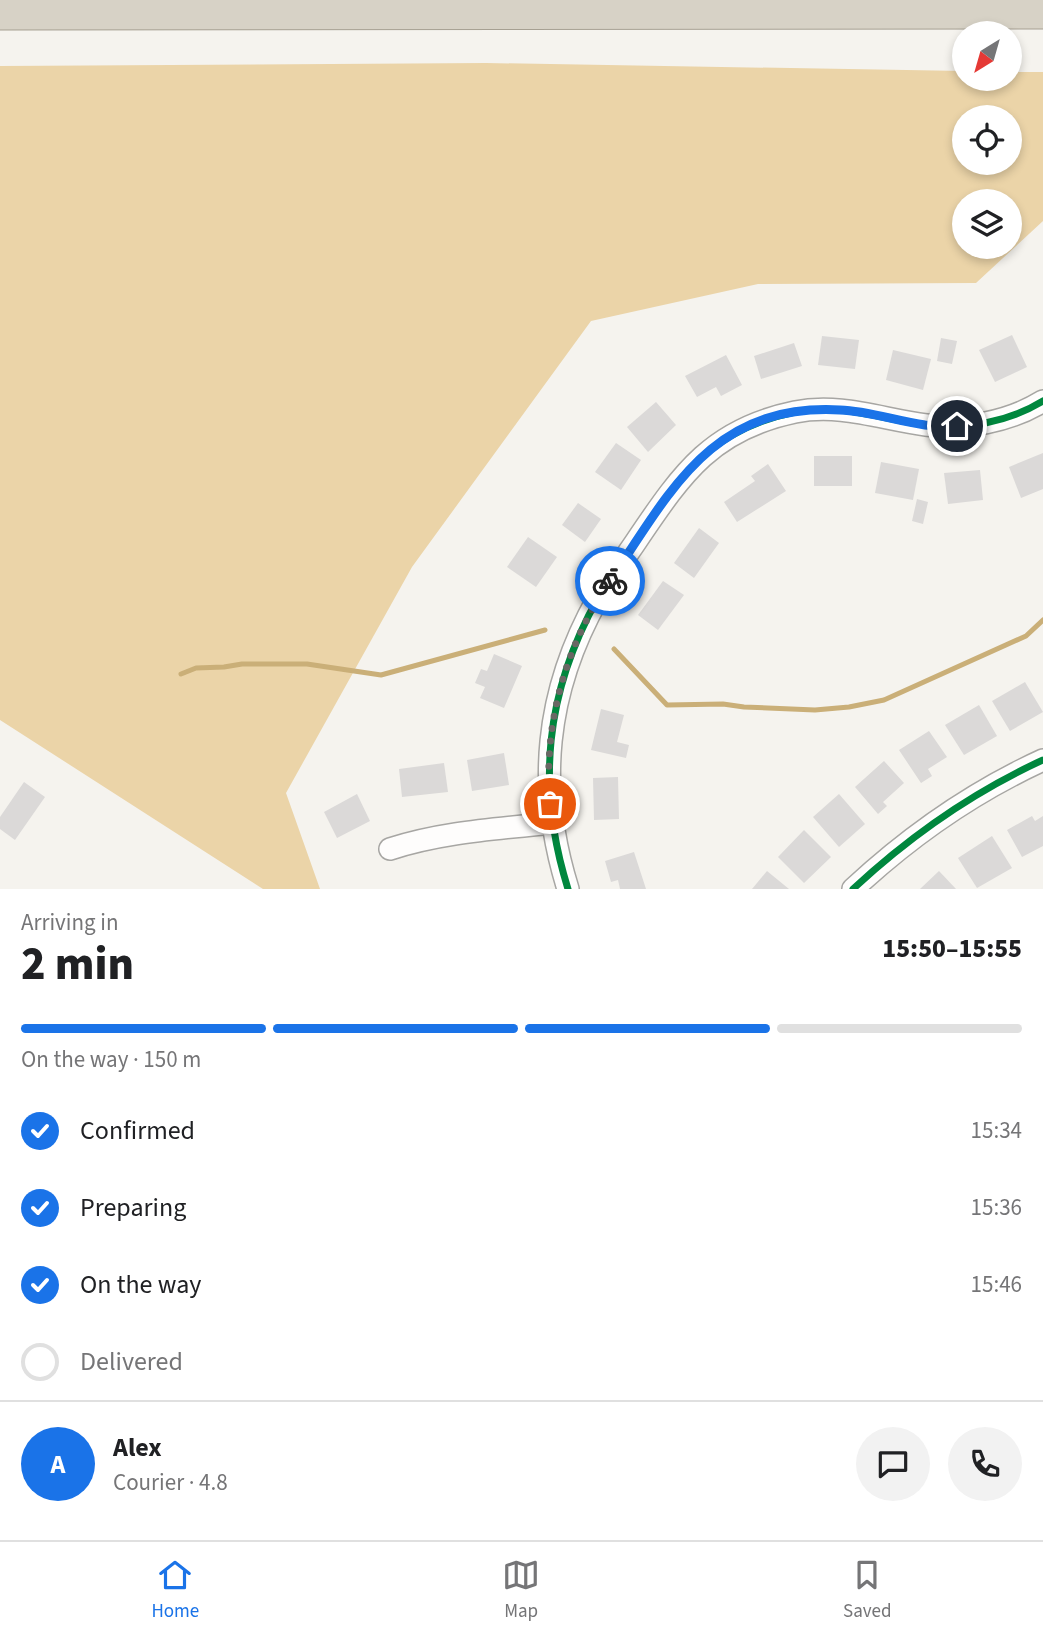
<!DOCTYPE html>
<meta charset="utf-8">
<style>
body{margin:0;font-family:"Source Sans 3",sans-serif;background:#f2f2f2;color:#202124;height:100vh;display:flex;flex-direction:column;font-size:26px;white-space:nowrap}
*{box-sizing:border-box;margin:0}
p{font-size:23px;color:#757577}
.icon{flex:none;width:38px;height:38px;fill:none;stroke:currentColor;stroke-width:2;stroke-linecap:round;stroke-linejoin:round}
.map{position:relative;height:889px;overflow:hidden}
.drawer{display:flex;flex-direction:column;background:#fff;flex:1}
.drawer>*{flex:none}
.needle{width:46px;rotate:217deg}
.fabs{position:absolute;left:952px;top:21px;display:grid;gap:14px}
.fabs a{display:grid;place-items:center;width:70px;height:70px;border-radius:50%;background:#fff;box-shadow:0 4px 10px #0003;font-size:35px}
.pin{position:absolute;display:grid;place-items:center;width:60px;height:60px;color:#fff;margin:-30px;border:4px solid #fff;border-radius:50%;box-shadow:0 2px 7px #0007}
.courier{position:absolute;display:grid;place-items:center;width:70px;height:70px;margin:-35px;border:5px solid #1a73e8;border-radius:50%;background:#fff;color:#222;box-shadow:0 2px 9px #0007}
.head em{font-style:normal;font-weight:800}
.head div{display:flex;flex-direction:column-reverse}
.head{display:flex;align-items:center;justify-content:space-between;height:119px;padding:0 21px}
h1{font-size:46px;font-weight:800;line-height:52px}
.bar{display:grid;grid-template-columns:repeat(4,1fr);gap:10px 7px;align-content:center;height:84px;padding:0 21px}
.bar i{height:9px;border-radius:5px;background:#e0e0e0}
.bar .current{background:#1a73e8}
.bar p{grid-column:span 4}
.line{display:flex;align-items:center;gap:18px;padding:0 21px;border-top:2px solid #e0e0e0}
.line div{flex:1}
.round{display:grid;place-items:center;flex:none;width:74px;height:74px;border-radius:37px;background:#f2f2f2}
ol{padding:0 21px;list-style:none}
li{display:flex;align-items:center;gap:21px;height:77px}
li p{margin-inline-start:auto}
li .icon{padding:7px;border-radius:50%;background:#1a73e8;color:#fff;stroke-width:4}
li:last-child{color:#757577}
li i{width:38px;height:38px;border:4px solid #e0e0e0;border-radius:50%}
.tab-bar{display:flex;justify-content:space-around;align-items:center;height:98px;border-top:2px solid #e0e0e0;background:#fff;font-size:19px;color:#757577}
.tab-bar a{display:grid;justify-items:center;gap:4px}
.tab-bar .current{color:#1a73e8}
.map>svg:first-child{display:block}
.forest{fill:#ebd4a8;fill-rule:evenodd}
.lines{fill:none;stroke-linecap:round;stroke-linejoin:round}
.stream{stroke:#caaf78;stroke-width:5}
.building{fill:#dbd9d8}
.street-casing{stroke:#a7a6a3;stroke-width:24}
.highway-casing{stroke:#a6a092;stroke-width:39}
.street{stroke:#fefdfc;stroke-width:21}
.highway{stroke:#d7d2c6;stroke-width:37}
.cycleway-casing{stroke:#fff;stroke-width:11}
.cycleway{stroke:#00873e;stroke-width:7}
.done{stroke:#696764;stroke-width:7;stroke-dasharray:0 12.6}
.route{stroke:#1a73e8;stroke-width:9}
</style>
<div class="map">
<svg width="1043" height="889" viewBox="0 0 1043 889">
<rect width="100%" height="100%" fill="#f5f3ee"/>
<!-- forest -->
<path class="forest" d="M486,63L964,71V79H1010V72H1043V221L976,283L758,284L591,321L412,567L286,793L320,889H263L0,720V66ZM964,117H1010V163H964ZM964,201H1010V247H964Z"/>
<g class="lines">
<!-- stream -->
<g class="stream">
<path d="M614,649L667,705L723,704L744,707L815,710L849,707L884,700L1026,636L1043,620"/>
<path d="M181,674L196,668L224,667L242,664H307L381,675L545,630"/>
</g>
</g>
<!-- building -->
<g class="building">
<path d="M1012,335L1027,367L995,382L979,350Z"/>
<path d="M822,336L859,340L855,369L818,365Z"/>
<path d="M941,338L957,341L952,364L937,361Z"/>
<path d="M794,343L802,366L761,379L754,356Z"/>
<path d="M893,350L931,359L923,390L886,380Z"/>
<path d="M726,355L742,385L721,396L716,387L697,397L685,376Z"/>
<path d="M656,402L676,425L648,452L627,427Z"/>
<path d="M616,443L641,460L621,490L595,472Z"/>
<path d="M1043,453V489L1021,498L1009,467Z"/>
<rect x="814" y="456" width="38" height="30"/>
<path d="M881,462L919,469L913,500L875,493Z"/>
<path d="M768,464L786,491L737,522L724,502L755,481L751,476Z"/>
<path d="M980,470L983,500L948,504L944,473Z"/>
<path d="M917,499L928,502L923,524L912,521Z"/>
<path d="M578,503L601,519L585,542L562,525Z"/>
<path d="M699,528L719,543L694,578L674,563Z"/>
<path d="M528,537L557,557L536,587L507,567Z"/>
<path d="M663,581L684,595L658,630L638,615Z"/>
<path d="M494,654L522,666L504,708L480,698L485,687L475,683L481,669L487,671Z"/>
<path d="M1025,682L1043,712L1010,731L992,701Z"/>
<path d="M979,705L997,736L964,755L945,725Z"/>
<path d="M601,709L624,715L617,742L629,745L626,758L591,750Z"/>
<path d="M929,731L947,757L928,769L932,776L921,783L899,750Z"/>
<path d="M504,753L509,785L472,791L467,760Z"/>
<path d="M884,761L904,783L883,802L887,806L878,814L855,787Z"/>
<path d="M444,763L448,792L402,797L399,769Z"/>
<path d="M618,777L619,819L594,820L593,778Z"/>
<path d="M24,782L45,797L15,840L0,829V817Z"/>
<path d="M357,794L370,821L337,838L324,812Z"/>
<path d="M839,794L865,824L839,847L813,817Z"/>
<path d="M1032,816L1035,821L1043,816V846L1022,857L1007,830Z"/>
<path d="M804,830L831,857L804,883L778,857Z"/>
<path d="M992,836L1012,868L977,888L958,858Z"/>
<path d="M634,852L646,889H620L618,880L611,882L605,861Z"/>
<path d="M767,871L789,889H752Z"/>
<path d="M939,871L956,889H920Z"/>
</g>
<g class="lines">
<defs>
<g id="street">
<path d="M390,849C442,832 497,829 552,823"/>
<path d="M568,889C536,787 545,692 598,598C610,577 626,557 639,537C683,472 713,429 795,412C840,403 881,419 926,425C965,430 1009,422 1043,401"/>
<path d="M853,889C910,836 973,792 1043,760"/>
</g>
<path id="highway" d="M0,11L1043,10"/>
</defs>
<!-- street casing -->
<use href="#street" class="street-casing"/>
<!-- highway casing -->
<use href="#highway" class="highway-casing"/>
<!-- street -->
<use href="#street" class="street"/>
<!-- highway -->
<use href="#highway" class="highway"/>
<defs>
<g id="cycleway">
<path d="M568,889C536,787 545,692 598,598C610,577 626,557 639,537C683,472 713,429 795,412C840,403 881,419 926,425C965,430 1009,422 1043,401"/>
<path d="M853,889C910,836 973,792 1043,760"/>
</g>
</defs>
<!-- cycleway casing -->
<use href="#cycleway" class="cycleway-casing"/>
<!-- cycleway -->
<use href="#cycleway" class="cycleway"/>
</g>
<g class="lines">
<!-- done -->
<path class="done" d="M550,804C543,726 565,646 610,581"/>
<!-- route -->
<path class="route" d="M610,581C671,490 713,403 840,410C869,411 896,421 925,425C935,426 946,426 957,426"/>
</g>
</svg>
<div class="fabs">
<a><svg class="needle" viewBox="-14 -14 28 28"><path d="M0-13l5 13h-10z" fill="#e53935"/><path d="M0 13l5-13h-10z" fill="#757577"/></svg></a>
<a><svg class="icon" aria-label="locate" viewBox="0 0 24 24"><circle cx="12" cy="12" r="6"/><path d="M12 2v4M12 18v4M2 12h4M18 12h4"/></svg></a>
<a><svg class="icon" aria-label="layers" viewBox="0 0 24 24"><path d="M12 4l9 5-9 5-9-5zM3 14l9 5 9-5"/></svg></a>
</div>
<div class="pin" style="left:550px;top:804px;background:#ea580c"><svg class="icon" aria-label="bag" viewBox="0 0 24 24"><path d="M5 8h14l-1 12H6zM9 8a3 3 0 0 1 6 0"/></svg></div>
<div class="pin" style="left:957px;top:426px;background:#1f2937"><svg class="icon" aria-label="home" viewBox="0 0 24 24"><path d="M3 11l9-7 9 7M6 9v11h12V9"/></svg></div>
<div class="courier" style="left:610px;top:581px"><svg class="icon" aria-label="bike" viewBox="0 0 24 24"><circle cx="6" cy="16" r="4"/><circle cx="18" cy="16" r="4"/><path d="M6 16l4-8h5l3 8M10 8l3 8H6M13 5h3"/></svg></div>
</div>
<section class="drawer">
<div class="head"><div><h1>2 min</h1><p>Arriving in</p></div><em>15:50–15:55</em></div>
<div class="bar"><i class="current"></i><i class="current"></i><i class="current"></i><i></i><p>On the way · 150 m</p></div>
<ol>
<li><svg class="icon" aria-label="check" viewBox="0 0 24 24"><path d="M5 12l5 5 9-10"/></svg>Confirmed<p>15:34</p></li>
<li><svg class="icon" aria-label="check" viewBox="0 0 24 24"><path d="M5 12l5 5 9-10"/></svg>Preparing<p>15:36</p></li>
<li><svg class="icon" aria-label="check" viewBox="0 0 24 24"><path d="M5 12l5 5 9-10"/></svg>On the way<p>15:46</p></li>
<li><i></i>Delivered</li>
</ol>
<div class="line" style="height:126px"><b class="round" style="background:#1a73e8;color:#fff">A</b><div><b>Alex</b><p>Courier · 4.8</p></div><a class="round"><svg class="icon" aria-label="chat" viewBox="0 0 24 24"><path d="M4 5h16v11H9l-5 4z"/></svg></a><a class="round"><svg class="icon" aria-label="phone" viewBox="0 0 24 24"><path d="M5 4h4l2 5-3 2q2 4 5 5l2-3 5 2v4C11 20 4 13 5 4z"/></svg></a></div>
</section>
<nav class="tab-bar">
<a class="current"><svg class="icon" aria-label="home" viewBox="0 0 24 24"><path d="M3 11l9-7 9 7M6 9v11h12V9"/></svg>Home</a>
<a><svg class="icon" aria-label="map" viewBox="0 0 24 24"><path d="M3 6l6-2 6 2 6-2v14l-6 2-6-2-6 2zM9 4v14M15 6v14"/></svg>Map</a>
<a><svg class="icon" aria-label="saved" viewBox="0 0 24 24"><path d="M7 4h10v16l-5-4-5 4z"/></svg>Saved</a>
</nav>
